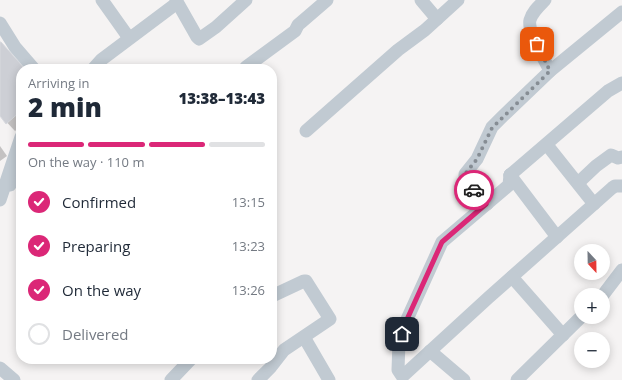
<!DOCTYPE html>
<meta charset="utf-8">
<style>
body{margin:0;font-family:"Open Sans",sans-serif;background:#f2f2f3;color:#1f2937;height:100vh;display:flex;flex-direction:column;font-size:15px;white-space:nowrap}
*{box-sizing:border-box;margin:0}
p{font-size:13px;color:#747a83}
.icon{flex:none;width:22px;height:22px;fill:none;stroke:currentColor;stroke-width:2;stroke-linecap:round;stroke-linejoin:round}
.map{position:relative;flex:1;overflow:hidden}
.details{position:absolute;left:16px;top:64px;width:261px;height:300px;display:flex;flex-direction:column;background:#fff;border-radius:16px;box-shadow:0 2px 10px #0003}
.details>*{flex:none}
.needle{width:26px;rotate:158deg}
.controls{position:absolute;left:574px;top:244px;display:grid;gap:8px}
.controls a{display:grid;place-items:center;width:36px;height:36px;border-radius:50%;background:#fff;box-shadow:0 2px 10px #0003;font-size:20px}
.pin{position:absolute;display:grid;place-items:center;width:34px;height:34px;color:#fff;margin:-17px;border-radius:8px;box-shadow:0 2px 6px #0006}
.courier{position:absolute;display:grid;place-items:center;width:40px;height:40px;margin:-20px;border:3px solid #db2777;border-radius:50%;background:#fff;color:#222;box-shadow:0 1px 5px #0007}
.headline em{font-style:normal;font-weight:800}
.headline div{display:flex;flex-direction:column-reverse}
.headline{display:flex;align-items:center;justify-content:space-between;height:68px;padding:0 12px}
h1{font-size:26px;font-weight:800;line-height:30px}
.bar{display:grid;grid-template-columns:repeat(4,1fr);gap:6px 4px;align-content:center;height:48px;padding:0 12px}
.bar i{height:5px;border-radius:3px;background:#e0e1e3}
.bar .active{background:#db2777}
.bar p{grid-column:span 4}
ol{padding:0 12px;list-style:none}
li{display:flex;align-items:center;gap:12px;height:44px}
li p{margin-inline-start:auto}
li .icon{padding:4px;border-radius:50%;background:#db2777;color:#fff;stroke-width:4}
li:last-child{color:#747a83}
li i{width:22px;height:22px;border:2px solid #e0e1e3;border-radius:50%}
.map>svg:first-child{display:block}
.shadow{fill:#0003}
.building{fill:#cdcfd5;stroke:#d7d9de}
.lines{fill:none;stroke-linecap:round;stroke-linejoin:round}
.minor{stroke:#c1cad2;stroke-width:13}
.done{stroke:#868d94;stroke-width:4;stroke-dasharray:0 7.2}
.route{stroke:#db2777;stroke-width:5}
</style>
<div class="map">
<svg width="622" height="380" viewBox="0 0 622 380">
<rect width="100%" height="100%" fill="#f5f3f3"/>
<!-- shadow -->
<g class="shadow">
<path d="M0,44L24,69H21V126L15,131L0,115Z"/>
<path d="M0,146L7,156L0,161Z"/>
</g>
<!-- building -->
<path class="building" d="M0,42H1L25,69H21V95L17,99L21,103V111L6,124L0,116Z"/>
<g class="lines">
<!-- minor -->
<g class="minor">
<path d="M102,0L129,38"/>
<path d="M176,0L197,37L199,39L216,27L246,0"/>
<path d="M421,0L437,19"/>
<path d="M545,0C539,6 532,12 530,20C527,32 545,60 550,71"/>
<path d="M0,23L15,47L34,69"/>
<path d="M246,67L295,31L298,25L327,0"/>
<path d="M93,69L101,60L177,3"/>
<path d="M306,131L398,50L425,30L458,0"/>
<path d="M547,145L594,204"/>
<path d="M510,175L509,185L442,242L404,326L399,342L398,370L402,376L404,375L488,298L612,188L615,186H622"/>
<path d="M510,175L608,91L622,83"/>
<path d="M510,175L557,237"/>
<path d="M578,183L596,166L611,155L618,158L622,157"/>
<path d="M10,185L21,167"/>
<path d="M0,200L21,137"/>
<path d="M487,204L465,179V174L477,159L492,127L503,116L550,71L622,12"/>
<path d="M512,277L563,335"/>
<path d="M603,295L622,270"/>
<path d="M304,337L329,380"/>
<path d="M430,351L464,380"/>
<path d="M0,368L14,380"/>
<path d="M171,380L191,359"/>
<path d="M258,380L270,368L284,350L330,319L306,281H304L272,296"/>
<path d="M517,380L581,317"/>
</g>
</g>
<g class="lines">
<!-- done -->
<path class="done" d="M474,190L465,179V174L477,159L492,128L550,71L537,44"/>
<!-- route -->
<path class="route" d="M402,334L404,326L442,242L486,204L474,190"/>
</g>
</svg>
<div class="controls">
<a><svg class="needle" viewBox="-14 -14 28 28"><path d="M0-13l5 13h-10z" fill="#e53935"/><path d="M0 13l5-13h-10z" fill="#747a83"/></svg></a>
<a>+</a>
<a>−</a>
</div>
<div class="pin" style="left:537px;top:44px;background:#ea580c"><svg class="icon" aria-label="bag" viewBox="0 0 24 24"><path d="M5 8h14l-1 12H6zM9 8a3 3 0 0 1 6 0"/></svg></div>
<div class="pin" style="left:402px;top:334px;background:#1f2937"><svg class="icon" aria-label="home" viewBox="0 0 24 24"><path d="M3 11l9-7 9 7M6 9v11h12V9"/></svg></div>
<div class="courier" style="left:474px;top:190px"><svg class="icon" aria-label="car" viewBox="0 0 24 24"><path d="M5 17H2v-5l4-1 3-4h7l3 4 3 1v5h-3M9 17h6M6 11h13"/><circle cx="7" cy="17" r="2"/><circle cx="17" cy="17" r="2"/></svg></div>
<section class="details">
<div class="headline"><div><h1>2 min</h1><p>Arriving in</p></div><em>13:38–13:43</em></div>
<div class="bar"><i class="active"></i><i class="active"></i><i class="active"></i><i></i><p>On the way · 110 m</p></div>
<ol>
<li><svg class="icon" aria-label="check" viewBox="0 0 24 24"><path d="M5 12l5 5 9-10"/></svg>Confirmed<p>13:15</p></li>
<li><svg class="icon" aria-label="check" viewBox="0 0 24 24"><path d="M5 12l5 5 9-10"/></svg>Preparing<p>13:23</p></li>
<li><svg class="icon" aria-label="check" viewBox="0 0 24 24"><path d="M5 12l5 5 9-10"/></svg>On the way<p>13:26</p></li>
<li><i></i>Delivered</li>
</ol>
</section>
</div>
